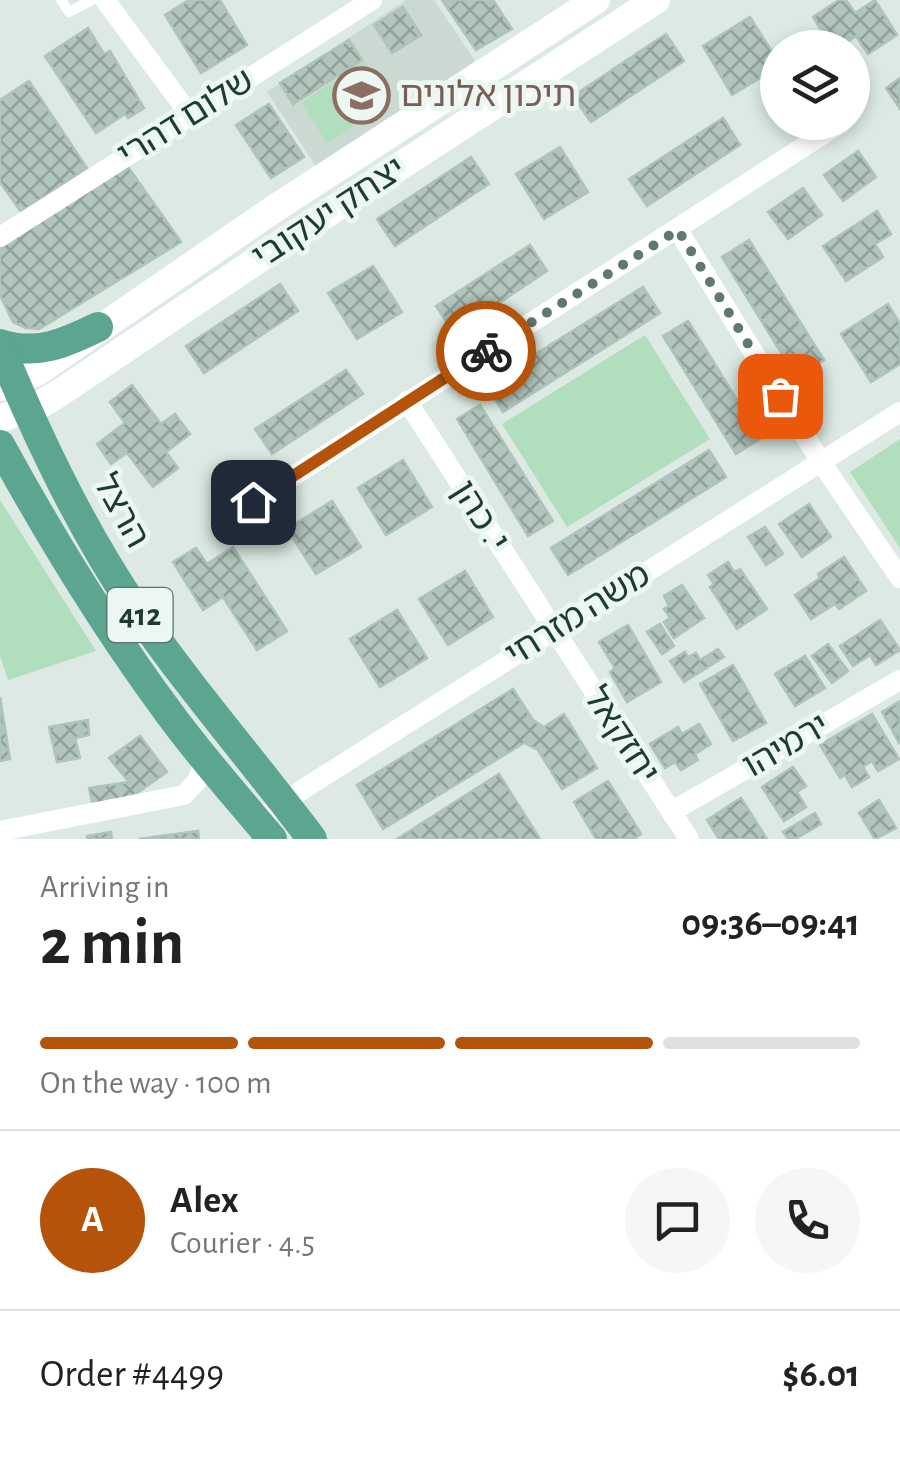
<!DOCTYPE html>
<meta charset="utf-8">
<style>
body{margin:0;font-family:"Alegreya Sans","Noto Sans Hebrew",sans-serif;background:#f6f6f6;color:#222;height:100vh;display:flex;flex-direction:column;font-size:38px;white-space:nowrap}
*{box-sizing:border-box;margin:0}
p{font-size:32px;color:#767676}
.icon{flex:none;width:55px;height:55px;fill:none;stroke:currentColor;stroke-width:2;stroke-linecap:round;stroke-linejoin:round}
.map{position:relative;height:839px;overflow:hidden}
.drawer{display:flex;flex-direction:column;background:#fff;flex:1}
.drawer>*{flex:none}
.fabs{position:absolute;left:760px;top:30px;display:grid;gap:20px}
.fabs a{display:grid;place-items:center;width:110px;height:110px;border-radius:50%;background:#fff;box-shadow:0 5px 15px #0003;font-size:50px}
.pin{position:absolute;display:grid;place-items:center;width:85px;height:85px;color:#fff;margin:-42px;border-radius:20px;box-shadow:0 5px 15px #0006}
.courier{position:absolute;display:grid;place-items:center;width:100px;height:100px;margin:-50px;border:8px solid #b45309;border-radius:50%;background:#fff;color:#222;box-shadow:0 2px 12px #0007}
.overview em{font-style:normal;font-weight:700}
.overview div{display:flex;flex-direction:column-reverse}
.overview{display:flex;align-items:center;justify-content:space-between;height:170px;padding:0 40px}
h1{font-size:65px;font-weight:700;line-height:75px}
.bar{display:grid;grid-template-columns:repeat(4,1fr);gap:15px 10px;align-content:center;height:120px;padding:0 40px}
.bar i{height:12px;border-radius:8px;background:#e0e0e0}
.bar .selected{background:#b45309}
.bar p{grid-column:span 4}
.line{display:flex;align-items:center;gap:25px;padding:0 40px;border-top:2px solid #e0e0e0}
.line div{flex:1}
.round{display:grid;place-items:center;flex:none;width:105px;height:105px;border-radius:52px;background:#f6f6f6}
.map>svg:first-child{display:block}
.built{fill:#cadad2}
.green{fill:#b1dfbd}
.building{fill:url(#building-cross-hatch);stroke:#aec4ba;stroke-width:2.5}
.lines{fill:none;stroke-linecap:round;stroke-linejoin:round}
.service{stroke:#fff;stroke-width:10}
.minor{stroke:#fff;stroke-width:20}
.secondary{stroke:#fff;stroke-width:28}
.primary{stroke:#5ba591;stroke-width:30}
.done{stroke:#5f7870;stroke-width:10;stroke-dasharray:0 18}
.route{stroke:#b45309;stroke-width:12}
.labels{text-anchor:middle;dominant-baseline:central;stroke-width:10;stroke-linejoin:round;paint-order:stroke}
.shield{fill:#ecf7f1;stroke:#5a736b;stroke-width:2.5}
.shield-label{font-size:32px;font-weight:bold;fill:#1c3b32}
.education-label{font-size:35px;fill:#785e54;stroke:#ecf7f1;text-anchor:start}
.street-label{font-size:35px;fill:#1c3b32;stroke:#ecf7f1}
</style>
<div class="map">
<svg width="900" height="839" viewBox="0 0 900 839">
<defs>
<pattern id="building-cross-hatch" width="8" height="8" patternUnits="userSpaceOnUse" patternTransform="scale(2.5)"><rect width="8" height="8" fill="#b1c5bc"/><path d="M0 0l8 8M0 8l8-8" fill="none" stroke="#8fa199"/></pattern>
</defs>
<rect width="100%" height="100%" fill="#dceae3"/>
<!-- built -->
<path class="built" d="M406,0H434L475,61L316,166L267,92Z"/>
<!-- green -->
<g class="green">
<path d="M364,62L390,102L327,143L301,103Z"/>
<path d="M645,335L710,439L567,527L502,424Z"/>
<path d="M900,439V548L850,472Z"/>
<path d="M0,500L96,651L8,680L0,656Z"/>
</g>
<!-- building -->
<g class="building">
<path d="M189,0H220L247,45L201,73L165,15Z"/>
<path d="M442,0H493L512,29L476,50Z"/>
<path d="M839,0H846L855,13L875,0L897,35L868,54L856,36L838,48H832L813,17Z"/>
<path d="M403,7L421,35L392,53L374,25Z"/>
<path d="M750,17L778,61V67L732,95L703,46Z"/>
<path d="M88,28L104,54L110,51L144,108L128,118L125,114L96,133L45,56Z"/>
<path d="M666,34L684,61L591,122L573,96Z"/>
<path d="M349,40L362,60L293,104L280,83Z"/>
<path d="M900,78V109L886,88Z"/>
<path d="M29,81L87,168L21,212L0,182V100Z"/>
<path d="M269,104L304,157L271,178L236,125Z"/>
<path d="M723,118L740,145L647,206L629,179Z"/>
<path d="M560,147L588,192L544,219L516,174Z"/>
<path d="M858,151L876,177L843,201L824,175Z"/>
<path d="M471,157L489,184L395,246L377,219Z"/>
<path d="M126,164L181,242L39,329L26,328L13,322L0,295V246Z"/>
<path d="M803,188L822,215L788,239L768,212Z"/>
<path d="M877,211L891,234L875,244L883,257L846,281L823,246Z"/>
<path d="M749,240L824,360L796,377L722,257Z"/>
<path d="M530,245L547,271L454,333L436,306Z"/>
<path d="M373,266L402,312L357,339L328,293Z"/>
<path d="M280,284L298,311L204,373L186,346Z"/>
<path d="M643,287L660,313L503,412L486,385Z"/>
<path d="M888,304L900,324V364L871,382L841,334Z"/>
<path d="M688,321L761,438L736,454L663,336Z"/>
<path d="M346,370L363,394L272,454L255,429Z"/>
<path d="M132,385L161,424L175,414L190,434L166,452L178,468L153,487L127,453L111,464L97,444L125,423L110,402Z"/>
<path d="M480,405L553,521L528,536L457,419Z"/>
<path d="M709,450L726,477L568,575L551,548Z"/>
<path d="M403,460L432,507L386,535L358,488Z"/>
<path d="M332,501L361,547L316,574L287,529Z"/>
<path d="M809,504L831,537L802,557L779,524Z"/>
<path d="M765,527L783,554L766,565L748,537Z"/>
<path d="M233,547L287,631L257,650L223,597L203,610L173,562L196,548L207,564Z"/>
<path d="M844,557L866,591L839,609L835,604L811,619L795,595L820,578L818,574Z"/>
<path d="M728,562L734,572L740,569L767,609L737,629L710,587L714,584L708,575Z"/>
<path d="M465,571L493,617L448,645L419,599Z"/>
<path d="M682,585L704,618L674,638L664,622L670,618L664,609L669,606L664,596Z"/>
<path d="M397,610L427,658L380,687L350,639Z"/>
<path d="M880,620L900,650L876,665L870,655L853,666L840,646Z"/>
<path d="M660,624L674,646L662,654L647,632Z"/>
<path d="M628,625L661,682L627,702L610,672L615,668L599,642Z"/>
<path d="M828,644L848,671L832,683L812,656Z"/>
<path d="M718,649L724,657L684,682L670,661L685,652L688,657L696,653L700,660Z"/>
<path d="M805,656L825,688L795,706L775,674Z"/>
<path d="M733,665L766,723L733,741L700,684Z"/>
<path d="M513,689L533,720L544,727L564,714L597,768L562,789L538,750L524,743L383,829L357,785Z"/>
<path d="M0,697L10,759L0,761Z"/>
<path d="M900,701V742L899,743L882,712Z"/>
<path d="M872,714L899,759L878,771L872,761L863,767L869,777L852,787L845,775L840,778L820,745Z"/>
<path d="M88,720L89,735L75,738L80,758L57,762L49,727Z"/>
<path d="M699,724L711,744L695,754L698,760L681,770L675,762L665,768L650,744L678,727L682,734Z"/>
<path d="M140,736L167,772L127,800L93,806L89,788L129,782L109,758Z"/>
<path d="M793,767L806,786L797,792L806,807L784,821L762,787Z"/>
<path d="M499,774L540,839H397Z"/>
<path d="M608,781L641,834L634,839H596L574,802Z"/>
<path d="M741,798L767,839H719L707,820Z"/>
<path d="M879,800L896,828L875,839L859,813Z"/>
<path d="M815,813L821,824L795,839H788L783,832Z"/>
<path d="M198,831L199,839H139Z"/>
<path d="M111,832L112,839H87V836Z"/>
</g>
<g class="lines">
<!-- service -->
<path class="service" d="M61,0L69,12L92,0"/>
<!-- minor -->
<g class="minor">
<path d="M105,0L190,115"/>
<path d="M678,230L821,462L900,578"/>
<path d="M0,237L372,0"/>
<path d="M407,401L689,839"/>
<path d="M253,502L842,122"/>
<path d="M671,812L900,680"/>
<path d="M257,821L308,786L900,412"/>
<path d="M0,831L184,795L197,781L205,760"/>
</g>
<!-- secondary -->
<g class="secondary">
<path d="M0,387L37,372L271,211L596,0"/>
<path d="M0,419L43,403L61,392L314,222L656,0"/>
</g>
<!-- primary -->
<g class="primary">
<path d="M0,344C37,356 65,343 98,327"/>
<path d="M0,347C38,438 81,529 136,610C191,690 254,762 312,839"/>
<path d="M0,445C51,538 106,628 169,713C201,757 237,797 272,839"/>
</g>
</g>
<g class="lines">
<!-- done -->
<path class="done" d="M486,351L678,230L780,396"/>
<!-- route -->
<path class="route" d="M253,502L486,351"/>
</g>
<!-- icons -->
<defs>
<symbol id="school-ring" viewBox="-11 -11 22 22"><circle r="9.5" fill="#ecf7f1" stroke="#8d6e63" stroke-width="1.5"/><path d="M0-5L7-2L0 1L-7-2ZM-4 1L0 2.5L4 1V4Q0 6-4 4Z" fill="#8d6e63"/></symbol>
</defs>
<g fill-rule="evenodd">
<use href="#school-ring" x="330" y="64" width="63" height="63"/>
</g>
<g class="labels">
<!-- shield labels -->
<rect class="shield" x="107.5" y="588" width="65" height="54" rx="8"/>
<g class="shield-label">
<text x="140" y="615">412</text>
</g>
<!-- education labels -->
<g class="education-label">
<text x="400" y="95">תיכון אלונים</text>
</g>
<!-- street labels -->
<g class="street-label">
<text transform="translate(186 118) rotate(-32)">שלום דהרי</text>
<text transform="translate(329 213) rotate(-33)">יצחק יעקובי</text>
<text transform="translate(121 511) rotate(61)">הרצל</text>
<text transform="translate(480 516) rotate(58)">י. כהן</text>
<text transform="translate(578 615) rotate(-32)">משה מזרחי</text>
<text transform="translate(621 735) rotate(57)">יחזקאל</text>
<text transform="translate(786 746) rotate(-30)">ירמיהו</text>
</g>
</g>
</svg>
<div class="fabs">
<a><svg class="icon" aria-label="layers" viewBox="0 0 24 24"><path d="M12 4l9 5-9 5-9-5zM3 14l9 5 9-5"/></svg></a>
</div>
<div class="pin" style="left:780px;top:396px;background:#ea580c"><svg class="icon" aria-label="bag" viewBox="0 0 24 24"><path d="M5 8h14l-1 12H6zM9 8a3 3 0 0 1 6 0"/></svg></div>
<div class="pin" style="left:253px;top:502px;background:#1f2937"><svg class="icon" aria-label="home" viewBox="0 0 24 24"><path d="M3 11l9-7 9 7M6 9v11h12V9"/></svg></div>
<div class="courier" style="left:486px;top:351px"><svg class="icon" aria-label="bike" viewBox="0 0 24 24"><circle cx="6" cy="16" r="4"/><circle cx="18" cy="16" r="4"/><path d="M6 16l4-8h5l3 8M10 8l3 8H6M13 5h3"/></svg></div>
</div>
<section class="drawer">
<div class="overview"><div><h1>2 min</h1><p>Arriving in</p></div><em>09:36–09:41</em></div>
<div class="bar"><i class="selected"></i><i class="selected"></i><i class="selected"></i><i></i><p>On the way · 100 m</p></div>
<div class="line" style="height:180px"><b class="round" style="background:#b45309;color:#fff">A</b><div><b>Alex</b><p>Courier · 4.5</p></div><a class="round"><svg class="icon" aria-label="chat" viewBox="0 0 24 24"><path d="M4 5h16v11H9l-5 4z"/></svg></a><a class="round"><svg class="icon" aria-label="phone" viewBox="0 0 24 24"><path d="M5 4h4l2 5-3 2q2 4 5 5l2-3 5 2v4C11 20 4 13 5 4z"/></svg></a></div>
<div class="line" style="height:130px"><div>Order #4499</div><b>$6.01</b></div>
</section>
